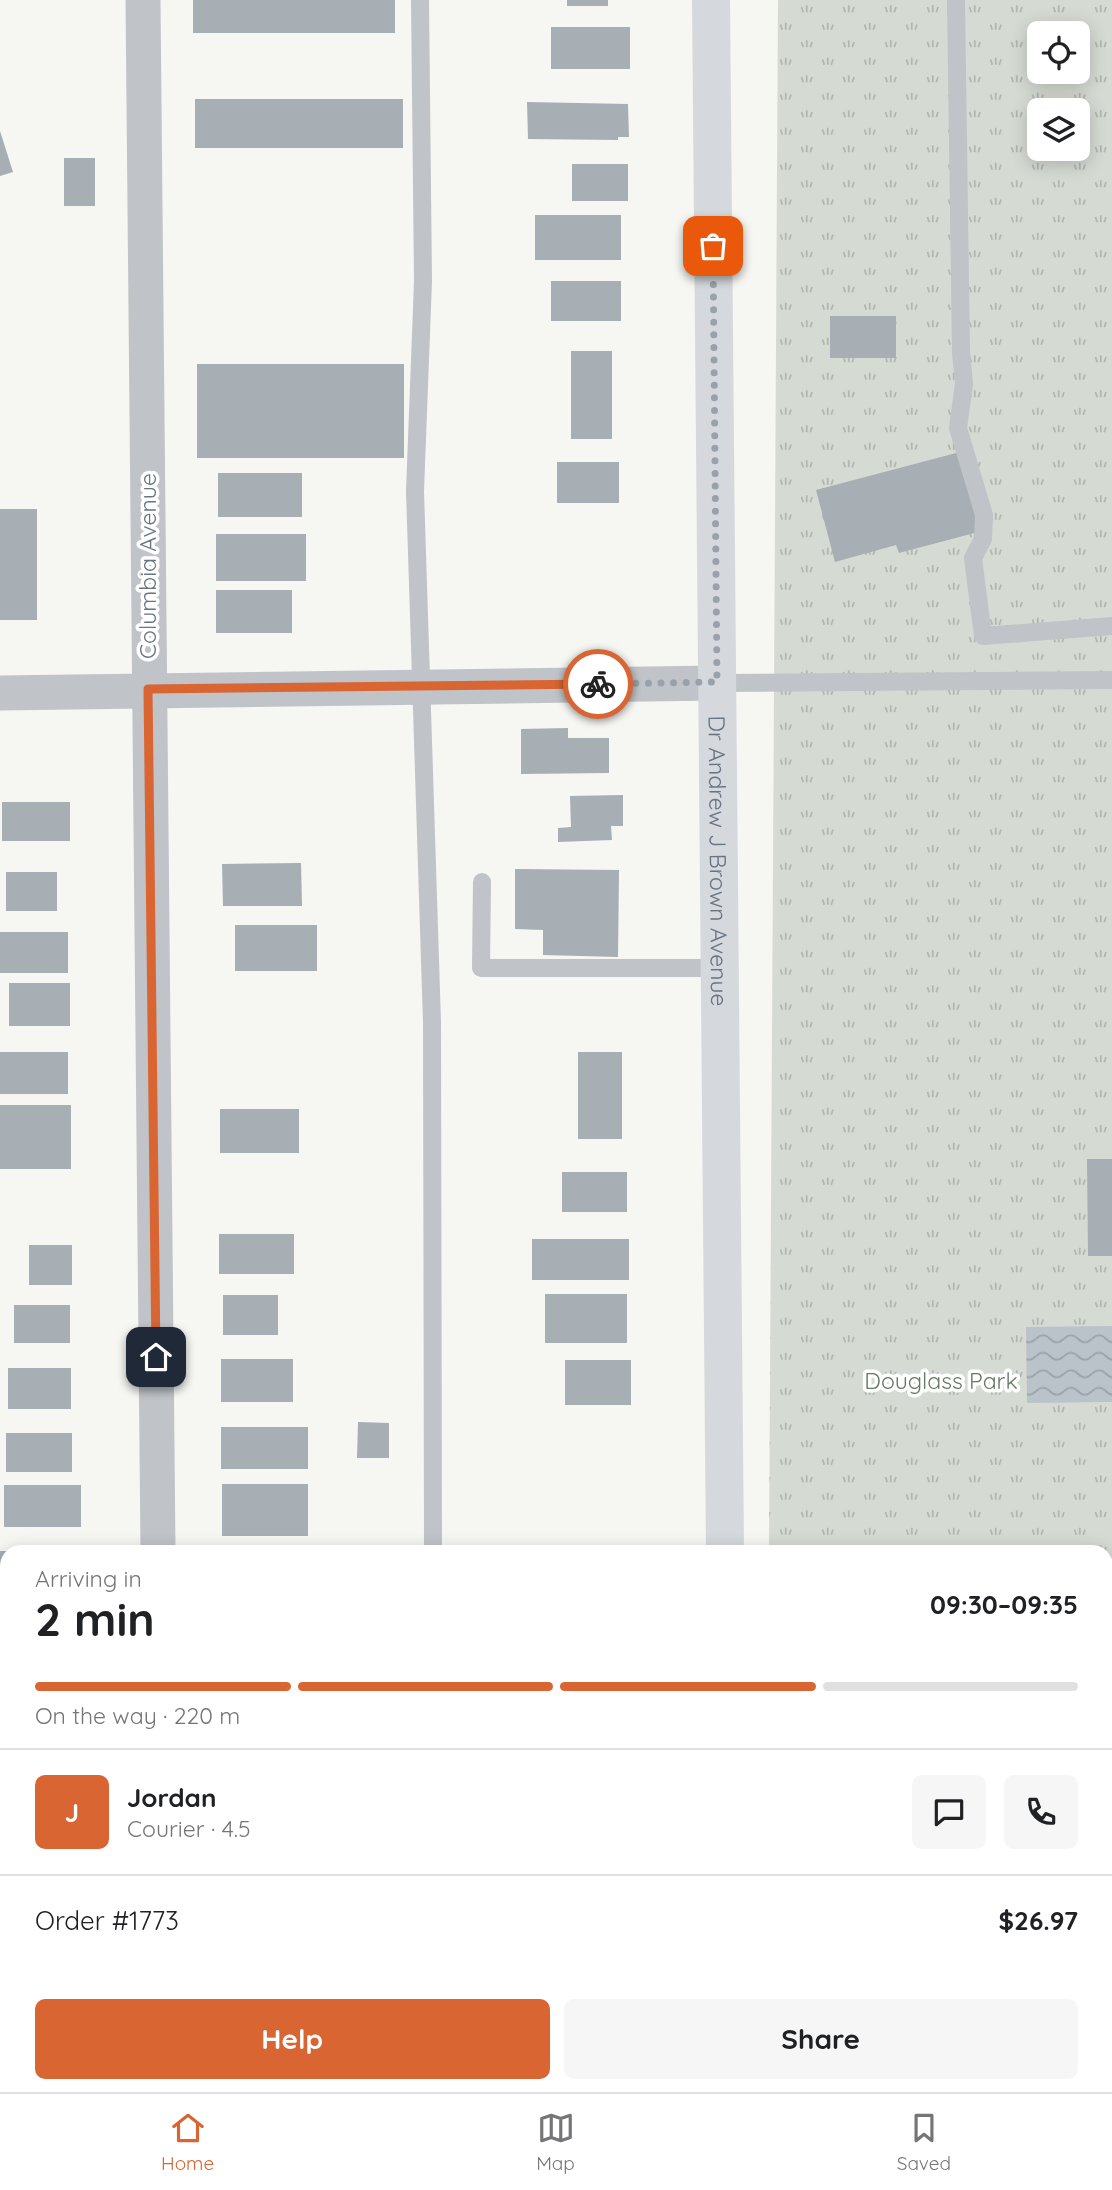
<!DOCTYPE html>
<meta charset="utf-8">
<style>
body{margin:0;font-family:Quicksand,sans-serif;background:#f6f6f6;color:#202124;height:100vh;display:flex;flex-direction:column;font-size:26px;white-space:nowrap}
*{box-sizing:border-box;margin:0}
p{font-size:23px;color:#757577}
.icon{flex:none;width:38px;height:38px;fill:none;stroke:currentColor;stroke-width:2;stroke-linecap:round;stroke-linejoin:round}
.map{position:relative;flex:1;overflow:hidden}
.panel{position:absolute;left:0px;top:1545px;width:1113px;height:548px;display:flex;flex-direction:column;background:#fff;border-radius:21px 21px 0 0;box-shadow:0 4px 18px #0003}
.panel>*{flex:none}
.buttons{position:absolute;left:1027px;top:21px;display:grid;gap:14px}
.buttons a{display:grid;place-items:center;width:63px;height:63px;border-radius:10px;background:#fff;box-shadow:0 4px 18px #0003;font-size:35px}
.pin{position:absolute;display:grid;place-items:center;width:60px;height:60px;color:#fff;margin:-30px;border-radius:14px;box-shadow:0 4px 10px #0006}
.courier{position:absolute;display:grid;place-items:center;width:70px;height:70px;margin:-35px;border:5px solid #d86532;border-radius:50%;background:#fff;color:#222;box-shadow:0 2px 9px #0007}
.summary em{font-style:normal;font-weight:700}
.summary div{display:flex;flex-direction:column-reverse}
.summary{display:flex;align-items:center;justify-content:space-between;height:119px;padding:0 35px}
h1{font-size:46px;font-weight:700;line-height:52px}
.bar{display:grid;grid-template-columns:repeat(4,1fr);gap:10px 7px;align-content:center;height:84px;padding:0 35px}
.bar i{height:9px;border-radius:5px;background:#e0e0e0}
.bar .selected{background:#d86532}
.bar p{grid-column:span 4}
.line{display:flex;align-items:center;gap:18px;padding:0 35px;border-top:2px solid #e0e0e0}
.line div{flex:1}
.round{display:grid;place-items:center;flex:none;width:74px;height:74px;border-radius:10px;background:#f6f6f6}
.action{display:flex;gap:14px;margin-top:auto;padding:14px 35px}
.action a{flex:1;height:80px;border-radius:10px;background:#d86532;color:#fff;font-size:28px;font-weight:700;line-height:80px;text-align:center}
.action a+a{background:#f6f6f6;color:#202124}
.menu{display:flex;justify-content:space-around;align-items:center;height:98px;border-top:2px solid #e0e0e0;background:#fff;font-size:19px;color:#757577}
.menu a{display:grid;justify-items:center;gap:4px}
.menu .selected{color:#d86532}
.map>svg:first-child{display:block}
.park{fill:url(#park-tufts);fill-rule:evenodd}
.water{fill:url(#water-waves)}
.building{fill:#a7aeb4}
.lines{fill:none;stroke-linecap:round;stroke-linejoin:round}
.service{stroke:#c0c3c7;stroke-width:18}
.minor{stroke:#c0c3c7;stroke-width:35}
.secondary{stroke:#d5d8dc;stroke-width:38}
.done{stroke:#99a2aa;stroke-width:7;stroke-dasharray:0 12.6}
.route{stroke:#d86532;stroke-width:9}
.labels{text-anchor:middle;dominant-baseline:central;stroke-width:7;stroke-linejoin:round;paint-order:stroke}
.street-label{font-size:23px;fill:#677482;stroke:#fff}
.park-label{font-size:23px;fill:#687a65;stroke:#fff}
</style>
<div class="map">
<svg width="1112" height="2092" viewBox="0 0 1112 2092">
<defs>
<pattern id="park-tufts" width="24" height="20" patternUnits="userSpaceOnUse" patternTransform="scale(1.75)"><rect width="24" height="20" fill="#d5dbd3"/><path d="M3 7l-1-3M5 7V3M7 7l1-3M15 17l-1-3M17 17v-4M19 17l1-3" fill="none" stroke="#b1b6b1"/></pattern>
<pattern id="water-waves" width="16" height="10" patternUnits="userSpaceOnUse" patternTransform="scale(1.75)"><rect width="16" height="10" fill="#bac3c9"/><path d="M0 5q4-4 8 0t8 0" fill="none" stroke="#9ba3a9"/></pattern>
</defs>
<rect width="100%" height="100%" fill="#f6f6f3"/>
<!-- park -->
<path class="park" d="M778,0H1112V2092H774V2086H1106V1552H769ZM1040,33H1078V72H1040ZM1040,110H1078V149H1040Z"/>
<!-- water -->
<path class="water" d="M1112,1326V1402L1027,1403L1026,1327Z"/>
<!-- building -->
<g class="building">
<rect x="193" y="0" width="202" height="33"/>
<rect x="567" y="0" width="41" height="6"/>
<rect x="551" y="27" width="79" height="42"/>
<rect x="195" y="99" width="208" height="49"/>
<path d="M527,102L628,104L629,137H618V140L528,139Z"/>
<path d="M0,131L13,172L0,176Z"/>
<rect x="64" y="158" width="31" height="48"/>
<rect x="572" y="164" width="56" height="37"/>
<rect x="535" y="215" width="86" height="45"/>
<rect x="551" y="281" width="70" height="40"/>
<rect x="830" y="316" width="66" height="42"/>
<rect x="571" y="351" width="41" height="88"/>
<rect x="197" y="364" width="207" height="94"/>
<path d="M960,452L982,531L899,553L896,545L835,562L816,490Z"/>
<rect x="557" y="462" width="62" height="41"/>
<rect x="218" y="473" width="84" height="44"/>
<rect x="0" y="509" width="37" height="111"/>
<rect x="216" y="534" width="90" height="47"/>
<rect x="216" y="590" width="76" height="43"/>
<path d="M568,728V738H609V773L521,774V729Z"/>
<path d="M623,795V826H611L612,840L558,842V828L571,827L570,796Z"/>
<rect x="2" y="802" width="68" height="39"/>
<path d="M301,863L302,906H223L222,864Z"/>
<path d="M515,869L619,870L618,957L543,955V930L515,929Z"/>
<rect x="6" y="872" width="51" height="39"/>
<rect x="235" y="925" width="82" height="46"/>
<rect x="0" y="932" width="68" height="41"/>
<rect x="9" y="983" width="61" height="43"/>
<rect x="0" y="1052" width="68" height="42"/>
<rect x="578" y="1052" width="44" height="87"/>
<rect x="0" y="1105" width="71" height="64"/>
<rect x="220" y="1109" width="79" height="44"/>
<path d="M1087,1159H1112V1256H1088Z"/>
<rect x="562" y="1172" width="65" height="40"/>
<rect x="219" y="1234" width="75" height="40"/>
<rect x="532" y="1239" width="97" height="41"/>
<rect x="29" y="1245" width="43" height="40"/>
<rect x="545" y="1294" width="82" height="49"/>
<rect x="223" y="1295" width="55" height="40"/>
<rect x="14" y="1305" width="56" height="38"/>
<rect x="221" y="1359" width="72" height="43"/>
<rect x="565" y="1360" width="66" height="45"/>
<rect x="8" y="1368" width="63" height="41"/>
<path d="M358,1422L389,1423V1458H357Z"/>
<rect x="221" y="1427" width="87" height="42"/>
<rect x="6" y="1433" width="66" height="39"/>
<rect x="222" y="1484" width="86" height="52"/>
<rect x="4" y="1485" width="77" height="42"/>
<rect x="0" y="1551" width="7" height="46"/>
<rect x="0" y="1748" width="7" height="43"/>
</g>
<g class="lines">
<!-- service -->
<g class="service">
<path d="M420,0L423,281L415,491L432,1022L433,1552"/>
<path d="M956,0L961,353L964,383L958,428L984,515L983,539L973,558L983,636L1112,626"/>
<path d="M717,683L1112,680"/>
<path d="M482,882L481,968H719"/>
<path d="M436,2092V2086"/>
</g>
<!-- minor -->
<g class="minor">
<path d="M143,0L158,1552"/>
<path d="M0,693L717,683"/>
<path d="M0,1704H7"/>
<path d="M163,2086V2092"/>
</g>
<!-- secondary -->
<g class="secondary">
<path id="s1" d="M711,0L725,1552"/>
<path d="M731,2086V2092"/>
</g>
</g>
<g class="lines">
<!-- done -->
<path class="done" d="M598,684L717,682L713,246"/>
<!-- route -->
<path class="route" d="M156,1357L148,689L598,684"/>
</g>
<g class="labels">
<!-- street labels -->
<g class="street-label">
<text transform="translate(147 566) rotate(-90)">Columbia Avenue</text>
<text stroke="none"><textPath href="#s1" startOffset="861">Dr Andrew J Brown Avenue</textPath></text>
</g>
<!-- park labels -->
<g class="park-label">
<text x="941" y="1380">Douglass Park</text>
</g>
</g>
</svg>
<div class="buttons">
<a><svg class="icon" aria-label="locate" viewBox="0 0 24 24"><circle cx="12" cy="12" r="6"/><path d="M12 2v4M12 18v4M2 12h4M18 12h4"/></svg></a>
<a><svg class="icon" aria-label="layers" viewBox="0 0 24 24"><path d="M12 4l9 5-9 5-9-5zM3 14l9 5 9-5"/></svg></a>
</div>
<div class="pin" style="left:713px;top:246px;background:#ea580c"><svg class="icon" aria-label="bag" viewBox="0 0 24 24"><path d="M5 8h14l-1 12H6zM9 8a3 3 0 0 1 6 0"/></svg></div>
<div class="pin" style="left:156px;top:1357px;background:#1f2937"><svg class="icon" aria-label="home" viewBox="0 0 24 24"><path d="M3 11l9-7 9 7M6 9v11h12V9"/></svg></div>
<div class="courier" style="left:598px;top:684px"><svg class="icon" aria-label="bike" viewBox="0 0 24 24"><circle cx="6" cy="16" r="4"/><circle cx="18" cy="16" r="4"/><path d="M6 16l4-8h5l3 8M10 8l3 8H6M13 5h3"/></svg></div>
<section class="panel">
<div class="summary"><div><h1>2 min</h1><p>Arriving in</p></div><em>09:30–09:35</em></div>
<div class="bar"><i class="selected"></i><i class="selected"></i><i class="selected"></i><i></i><p>On the way · 220 m</p></div>
<div class="line" style="height:126px"><b class="round" style="background:#d86532;color:#fff">J</b><div><b>Jordan</b><p>Courier · 4.5</p></div><a class="round"><svg class="icon" aria-label="chat" viewBox="0 0 24 24"><path d="M4 5h16v11H9l-5 4z"/></svg></a><a class="round"><svg class="icon" aria-label="phone" viewBox="0 0 24 24"><path d="M5 4h4l2 5-3 2q2 4 5 5l2-3 5 2v4C11 20 4 13 5 4z"/></svg></a></div>
<div class="line" style="height:91px"><div>Order #1773</div><b>$26.97</b></div>
<div class="action"><a>Help</a><a>Share</a></div>
</section>
</div>
<nav class="menu">
<a class="selected"><svg class="icon" aria-label="home" viewBox="0 0 24 24"><path d="M3 11l9-7 9 7M6 9v11h12V9"/></svg>Home</a>
<a><svg class="icon" aria-label="map" viewBox="0 0 24 24"><path d="M3 6l6-2 6 2 6-2v14l-6 2-6-2-6 2zM9 4v14M15 6v14"/></svg>Map</a>
<a><svg class="icon" aria-label="saved" viewBox="0 0 24 24"><path d="M7 4h10v16l-5-4-5 4z"/></svg>Saved</a>
</nav>
